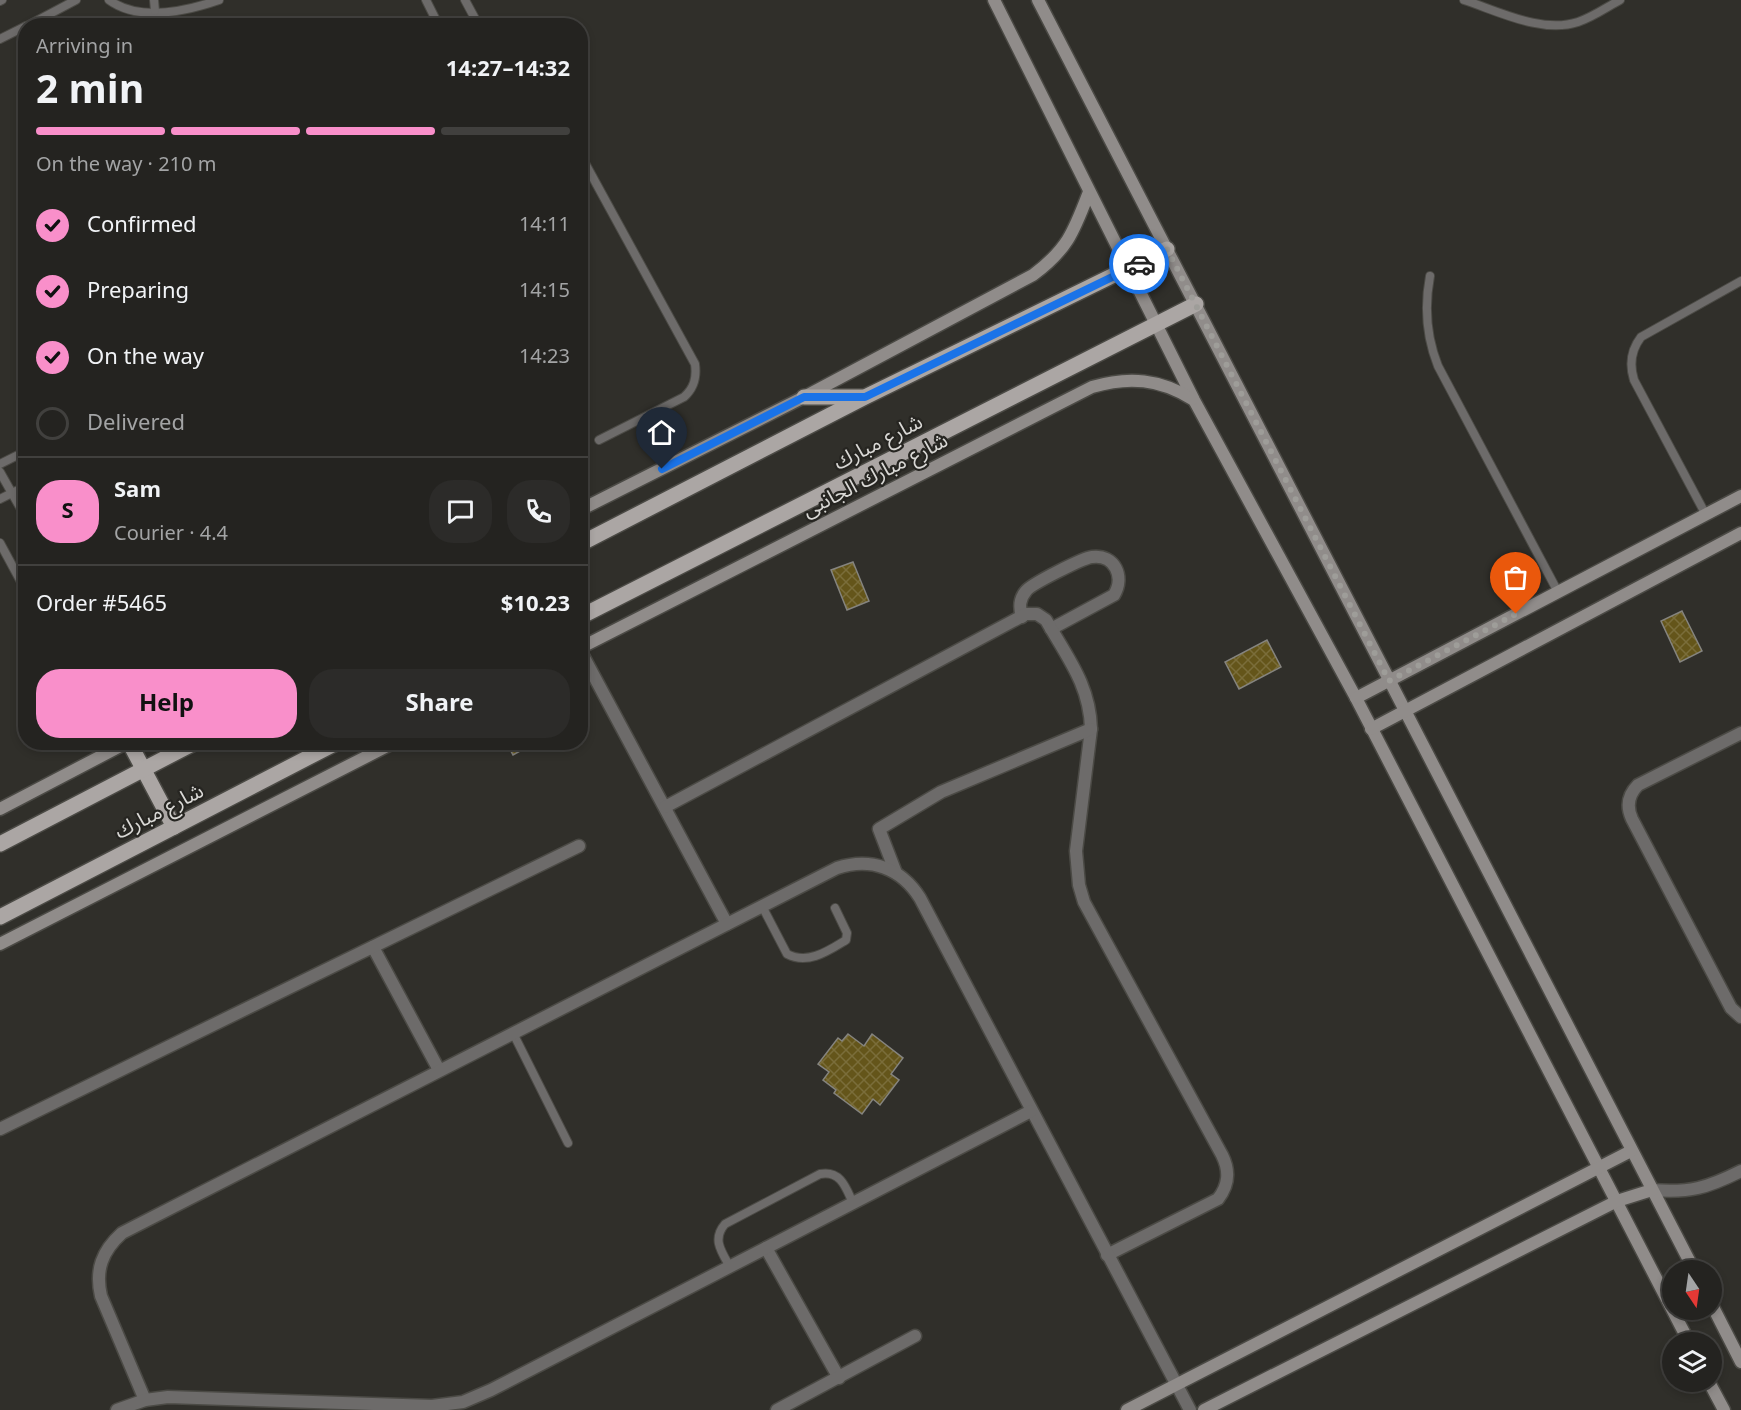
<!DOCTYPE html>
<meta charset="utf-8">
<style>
body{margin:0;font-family:Georgia,"Noto Sans Arabic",serif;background:#2c2b29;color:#f1f3f6;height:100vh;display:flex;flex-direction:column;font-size:22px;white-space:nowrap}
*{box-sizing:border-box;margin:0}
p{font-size:20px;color:#a3a4a5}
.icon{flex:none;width:33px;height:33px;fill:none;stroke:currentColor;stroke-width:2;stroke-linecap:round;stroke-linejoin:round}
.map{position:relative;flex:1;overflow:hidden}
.sheet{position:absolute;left:18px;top:18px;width:570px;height:732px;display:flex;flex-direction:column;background:#242320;border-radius:24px;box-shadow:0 3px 9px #0003,0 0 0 2px #41403e}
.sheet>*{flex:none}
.needle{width:39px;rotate:167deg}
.tools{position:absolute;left:1662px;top:1260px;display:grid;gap:12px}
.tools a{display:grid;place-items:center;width:60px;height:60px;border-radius:50%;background:#242320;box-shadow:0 3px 9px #0003,0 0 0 2px #41403e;font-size:30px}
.pin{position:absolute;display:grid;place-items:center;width:51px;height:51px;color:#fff;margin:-62px -26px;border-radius:50% 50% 50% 0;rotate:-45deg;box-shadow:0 0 6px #0007}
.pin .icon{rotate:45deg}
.courier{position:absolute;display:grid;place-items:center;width:60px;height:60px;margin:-30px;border:4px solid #1a73e8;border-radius:50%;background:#fff;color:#222;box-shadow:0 2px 8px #0007}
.headline em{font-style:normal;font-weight:700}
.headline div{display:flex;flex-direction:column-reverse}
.headline{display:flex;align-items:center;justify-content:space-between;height:102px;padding:0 18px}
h1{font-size:39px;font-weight:700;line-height:45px}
.bar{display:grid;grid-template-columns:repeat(4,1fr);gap:9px 6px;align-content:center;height:72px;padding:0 18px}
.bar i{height:8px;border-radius:4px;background:#41403e}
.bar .active{background:#f98fca}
.bar p{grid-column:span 4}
.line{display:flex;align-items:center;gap:15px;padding:0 18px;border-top:2px solid #41403e}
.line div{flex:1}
.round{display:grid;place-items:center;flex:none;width:63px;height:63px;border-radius:24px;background:#2c2b29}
ol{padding:0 18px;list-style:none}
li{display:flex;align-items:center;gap:18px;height:66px}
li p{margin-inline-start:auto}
li .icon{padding:6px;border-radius:50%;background:#f98fca;color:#111;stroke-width:4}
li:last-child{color:#a3a4a5}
li i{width:33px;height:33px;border:3px solid #41403e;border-radius:50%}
.primary-button{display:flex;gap:12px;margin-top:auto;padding:12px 18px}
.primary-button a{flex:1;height:69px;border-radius:24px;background:#f98fca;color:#111;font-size:24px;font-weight:700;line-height:69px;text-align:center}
.primary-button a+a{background:#2c2b29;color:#f1f3f6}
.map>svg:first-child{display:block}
.building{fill:url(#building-cross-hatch);stroke:#85847f;stroke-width:1.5}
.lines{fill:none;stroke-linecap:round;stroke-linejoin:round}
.lane-casing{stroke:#4b4a45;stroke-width:10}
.street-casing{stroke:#4b4a45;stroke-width:15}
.secondary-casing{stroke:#4b4a45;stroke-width:15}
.primary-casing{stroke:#4b4a45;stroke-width:18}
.lane{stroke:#6d6b6a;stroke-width:8}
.street{stroke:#6d6b6a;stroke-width:12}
.secondary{stroke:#908c8a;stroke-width:12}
.primary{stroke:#aba6a4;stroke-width:15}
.done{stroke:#9e9d99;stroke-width:6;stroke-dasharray:0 10.8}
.route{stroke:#1a73e8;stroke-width:8}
.labels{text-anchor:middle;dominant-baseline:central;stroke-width:4.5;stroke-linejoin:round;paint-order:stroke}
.street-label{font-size:21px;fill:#d9d8d5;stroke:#262521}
</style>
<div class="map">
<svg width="1741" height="1410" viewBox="0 0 1741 1410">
<defs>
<pattern id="building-cross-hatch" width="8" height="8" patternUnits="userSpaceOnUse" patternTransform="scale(1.5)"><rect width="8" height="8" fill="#64551a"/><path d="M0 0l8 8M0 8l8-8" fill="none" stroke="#7a6d3a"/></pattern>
</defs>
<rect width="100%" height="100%" fill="#302f2a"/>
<!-- building -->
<g class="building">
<path d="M853,562L869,601L847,610L831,570Z"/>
<path d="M1682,611L1702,651L1680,662L1661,621Z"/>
<path d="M1267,640L1281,667L1239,689L1225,662Z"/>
<path d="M506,742H529L531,745L513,755Z"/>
<path d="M848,1034L864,1046L872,1034L903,1058L891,1074L899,1080L880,1105L873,1099L862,1114L834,1093L836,1090L823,1080L829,1072L818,1064L838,1038L842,1041Z"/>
</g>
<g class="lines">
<defs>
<g id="lane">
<path d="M109,0C139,22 187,11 219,0"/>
<path d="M154,0L155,11"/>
<path d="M426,0L439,26"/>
<path d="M465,0L479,26"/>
<path d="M1464,0C1498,11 1542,34 1578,22C1593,17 1607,7 1620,0"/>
<path d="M0,1L2,0"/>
<path d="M27,26L76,0"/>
<path d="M0,39L26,26"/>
<path d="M580,154L695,364C697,378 694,388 684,397L599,440"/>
<path d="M1430,276C1424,308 1426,336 1438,366L1558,592"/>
<path d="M0,464L26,451"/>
<path d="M0,472L26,518"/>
<path d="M0,499L26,486"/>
<path d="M1706,515L1634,380C1629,364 1631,350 1641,337L1741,281"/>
<path d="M0,543L26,591"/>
<path d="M762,906L787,954C808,965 828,951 846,940L847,933L835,908"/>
<path d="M513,1033L568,1143"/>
<path d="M730,1267C721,1251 712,1239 725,1224L820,1174C841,1170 846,1188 853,1203"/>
</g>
<g id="street">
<path d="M1022,617C1019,607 1019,599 1026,591C1031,584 1083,558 1092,557C1115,554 1125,577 1114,595L1051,629"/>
<path d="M580,650L727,924"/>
<path d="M1741,733L1638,785C1628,795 1626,806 1632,819L1731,1008L1741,1017"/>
<path d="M665,807L1026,614H1037L1046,620C1067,657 1090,685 1091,729L1076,851L1079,885L1084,902L1222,1155C1230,1171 1229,1185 1218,1199L1107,1255"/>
<path d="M896,873L879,829L941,792L1091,729"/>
<path d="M373,947L439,1070"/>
<path d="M0,1129L579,846"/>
<path d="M1652,1190C1690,1193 1707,1188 1741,1171"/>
<path d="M766,1248L839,1378"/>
<path d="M145,1400L101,1296C95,1270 102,1251 122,1233L837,868C871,857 901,868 920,898L1190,1410"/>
<path d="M117,1410L145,1400L168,1397L432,1406L463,1402L491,1390L1031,1111"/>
<path d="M777,1410L915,1336"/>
</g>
<g id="secondary">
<path d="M994,0L1194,400L1356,698L1689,1342"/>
<path d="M1038,0L1694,1270"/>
<path d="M580,510L804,397L1033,275C1068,249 1074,231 1089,192"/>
<path d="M580,648L1092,387C1129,376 1160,379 1192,399"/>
<path d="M1356,698L1741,496"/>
<path d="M1371,729L1741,533"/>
<path d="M0,809L128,742"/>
<path d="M0,944L395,742"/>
<path d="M1712,1305L1741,1362"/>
<path d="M1709,1382L1724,1410"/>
<path d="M1127,1410L1631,1151"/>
<path d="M1204,1410L1617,1201L1652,1190"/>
</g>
<g id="primary">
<path d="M804,397H862"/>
<path d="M580,544L865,397L1167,249"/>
<path d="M580,617L1196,304"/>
<path d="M129,742L174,827"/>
<path d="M0,844L196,742"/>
<path d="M0,917L338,742"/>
</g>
</defs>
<!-- lane casing -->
<use href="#lane" class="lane-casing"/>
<!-- street casing -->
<use href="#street" class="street-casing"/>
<!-- secondary casing -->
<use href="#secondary" class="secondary-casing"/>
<!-- primary casing -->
<use href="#primary" class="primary-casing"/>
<!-- lane -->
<use href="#lane" class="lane"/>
<!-- street -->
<use href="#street" class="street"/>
<!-- secondary -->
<use href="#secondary" class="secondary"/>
<!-- primary -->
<use href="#primary" class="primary"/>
</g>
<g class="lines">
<!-- done -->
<path class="done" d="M1139,264L1167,249L1389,681L1516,614"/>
<!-- route -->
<path class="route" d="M662,469L804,397H865L1139,264"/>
</g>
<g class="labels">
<!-- street labels -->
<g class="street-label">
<text transform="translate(878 442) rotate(-27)">شارع مبارك</text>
<text transform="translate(875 475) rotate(-27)">شارع مبارك الجانبى</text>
<text transform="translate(159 811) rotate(-27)">شارع مبارك</text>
</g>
</g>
</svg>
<div class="tools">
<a><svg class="needle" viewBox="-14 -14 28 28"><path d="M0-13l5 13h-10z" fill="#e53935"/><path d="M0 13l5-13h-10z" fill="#a3a4a5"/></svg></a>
<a><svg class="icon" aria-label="layers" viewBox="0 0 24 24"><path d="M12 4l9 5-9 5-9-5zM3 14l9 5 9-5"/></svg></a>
</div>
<div class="pin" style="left:1516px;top:614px;background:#ea580c"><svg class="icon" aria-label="bag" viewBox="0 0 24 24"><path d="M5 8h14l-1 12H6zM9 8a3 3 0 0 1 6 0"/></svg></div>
<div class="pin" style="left:662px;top:469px;background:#1f2937"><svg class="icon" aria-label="home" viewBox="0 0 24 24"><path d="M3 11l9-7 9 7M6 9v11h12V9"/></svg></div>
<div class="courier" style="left:1139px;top:264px"><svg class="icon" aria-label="car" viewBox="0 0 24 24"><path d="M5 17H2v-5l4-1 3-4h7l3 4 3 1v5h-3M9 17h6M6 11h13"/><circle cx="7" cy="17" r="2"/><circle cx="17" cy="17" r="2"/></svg></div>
<section class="sheet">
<div class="headline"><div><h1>2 min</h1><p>Arriving in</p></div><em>14:27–14:32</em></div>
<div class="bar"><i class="active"></i><i class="active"></i><i class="active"></i><i></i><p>On the way · 210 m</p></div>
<ol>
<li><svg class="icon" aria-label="check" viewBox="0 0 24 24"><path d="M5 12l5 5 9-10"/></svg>Confirmed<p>14:11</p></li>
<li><svg class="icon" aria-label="check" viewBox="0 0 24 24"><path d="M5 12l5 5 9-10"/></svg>Preparing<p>14:15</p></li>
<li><svg class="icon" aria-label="check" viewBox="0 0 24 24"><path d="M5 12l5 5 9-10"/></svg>On the way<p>14:23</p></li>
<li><i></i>Delivered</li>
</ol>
<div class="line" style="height:108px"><b class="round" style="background:#f98fca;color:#111">S</b><div><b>Sam</b><p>Courier · 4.4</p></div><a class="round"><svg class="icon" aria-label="chat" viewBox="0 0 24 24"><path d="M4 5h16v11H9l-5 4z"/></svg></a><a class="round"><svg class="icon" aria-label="phone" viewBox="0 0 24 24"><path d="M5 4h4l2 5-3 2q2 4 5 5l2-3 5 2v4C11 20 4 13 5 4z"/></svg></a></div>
<div class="line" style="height:78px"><div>Order #5465</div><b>$10.23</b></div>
<div class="primary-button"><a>Help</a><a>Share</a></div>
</section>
</div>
